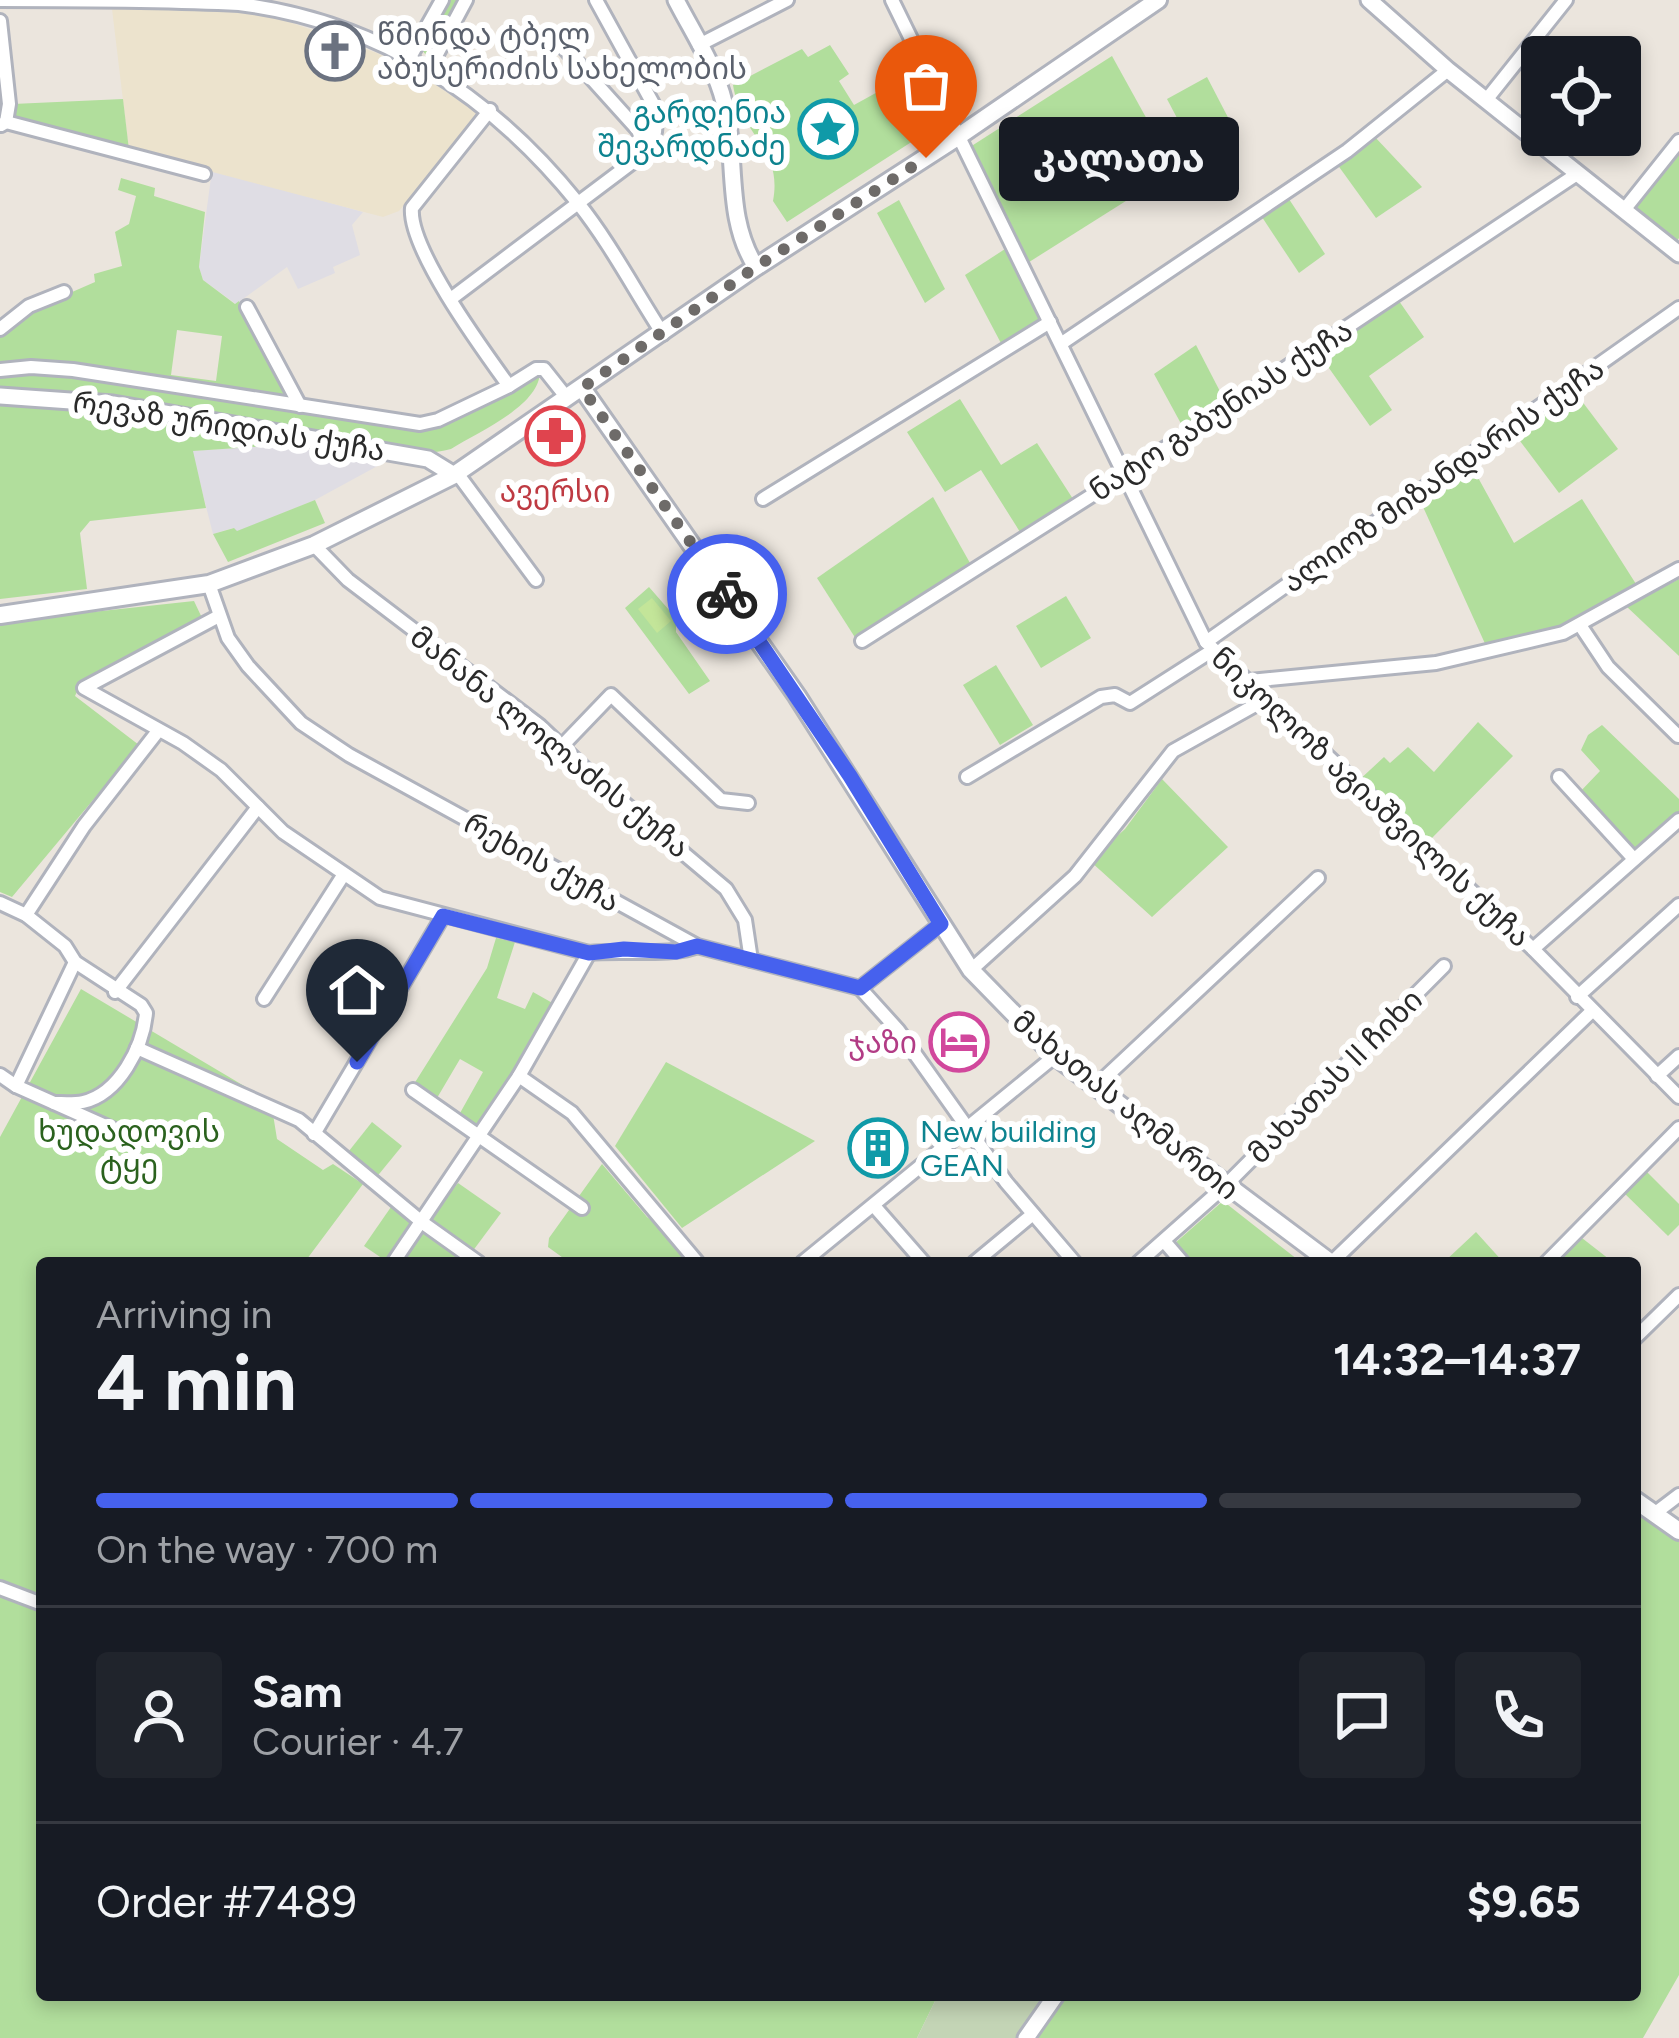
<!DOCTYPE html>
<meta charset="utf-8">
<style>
body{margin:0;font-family:Figtree,"Noto Sans Georgian",sans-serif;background:#20242c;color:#f1f3f6;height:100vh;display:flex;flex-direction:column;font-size:45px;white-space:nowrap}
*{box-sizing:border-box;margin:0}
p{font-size:39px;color:#9ea1a6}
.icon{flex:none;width:66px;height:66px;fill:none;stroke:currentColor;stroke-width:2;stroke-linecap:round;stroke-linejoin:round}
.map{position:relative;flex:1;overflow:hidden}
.sheet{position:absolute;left:36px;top:1257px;width:1605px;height:744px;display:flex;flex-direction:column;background:#171b24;border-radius:12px;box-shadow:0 6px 18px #0003}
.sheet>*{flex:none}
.buttons{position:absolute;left:1521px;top:36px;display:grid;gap:24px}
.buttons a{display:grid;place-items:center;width:120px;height:120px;border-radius:12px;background:#171b24;box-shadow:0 6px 18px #0003;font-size:60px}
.pin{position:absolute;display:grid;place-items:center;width:102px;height:102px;color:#fff;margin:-123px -51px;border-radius:50% 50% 50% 0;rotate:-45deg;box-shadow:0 0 12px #0007}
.pin .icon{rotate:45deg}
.courier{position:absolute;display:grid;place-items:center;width:120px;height:120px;margin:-60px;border:9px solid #4661ee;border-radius:50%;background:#fff;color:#222;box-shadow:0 3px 15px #0007}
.bubble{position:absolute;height:84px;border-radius:12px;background:#171b24;box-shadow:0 6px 18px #0003;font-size:39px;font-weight:700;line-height:84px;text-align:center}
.headline em{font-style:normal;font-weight:700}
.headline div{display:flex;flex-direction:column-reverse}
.headline{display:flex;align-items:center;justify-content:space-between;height:204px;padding:0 60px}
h1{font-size:78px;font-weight:700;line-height:90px}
.bar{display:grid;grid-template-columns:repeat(4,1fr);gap:18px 12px;align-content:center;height:144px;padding:0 60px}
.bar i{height:15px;border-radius:9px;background:#363941}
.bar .on{background:#4661ee}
.bar p{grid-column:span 4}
.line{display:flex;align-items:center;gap:30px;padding:0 60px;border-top:3px solid #363941}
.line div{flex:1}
.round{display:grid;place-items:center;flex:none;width:126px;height:126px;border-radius:12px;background:#20242c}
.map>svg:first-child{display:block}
.industrial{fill:#dfdde4}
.education{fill:#ece3cd}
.green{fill:#b1de9c;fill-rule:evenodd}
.cemetery{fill:#c3d4b5}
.pitch{fill:#c3e599}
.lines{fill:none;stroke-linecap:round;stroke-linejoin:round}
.minor-casing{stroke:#b0b3bd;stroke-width:18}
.tertiary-casing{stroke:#b0b3bd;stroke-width:21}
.secondary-casing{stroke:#b0b3bd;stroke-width:22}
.minor{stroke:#fff;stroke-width:12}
.tertiary{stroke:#fff;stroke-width:15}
.secondary{stroke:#fff;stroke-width:16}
.done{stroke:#6e6b69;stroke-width:12;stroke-dasharray:0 21.6}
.route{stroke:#4661ee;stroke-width:15}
.labels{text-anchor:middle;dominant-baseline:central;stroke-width:12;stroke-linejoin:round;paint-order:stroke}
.worship-label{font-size:30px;fill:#5b616d;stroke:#fff;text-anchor:start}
.culture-label{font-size:30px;fill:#0d838f;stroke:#fff;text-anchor:end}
.street-label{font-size:30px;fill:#2a2a2a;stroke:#fff}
.health-label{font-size:30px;fill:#be3a42;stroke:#fff}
.hotel-label{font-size:30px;fill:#b23c85;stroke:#fff;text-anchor:end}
.park-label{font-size:30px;fill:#2b621e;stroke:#fff}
</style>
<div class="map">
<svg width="1679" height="2038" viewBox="0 0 1679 2038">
<rect width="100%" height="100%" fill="#ebe5dd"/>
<!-- industrial -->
<g class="industrial">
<path d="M212,170L363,212L352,225L360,255L333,267L335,273L298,289L287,267L236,304L203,280L199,267Z"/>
<path d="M284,445L383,463L315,500L236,532L233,528L213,534L192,451Z"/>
</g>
<!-- education -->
<path class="education" d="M112,9H212L278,18L377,53L426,78L478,114L399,211L383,217L129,150Z"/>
<!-- green -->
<g class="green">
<path d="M445,0H462L432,54L427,56L421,49Z"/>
<path d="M830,45L849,74L839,81L854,105L883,89L913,141L787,222L773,201C783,148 741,136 733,85L802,49L808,57Z"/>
<path d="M1112,56L1175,170L1026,264L970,147Z"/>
<path d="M1207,77L1234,129L1196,154L1167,99Z"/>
<path d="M123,99L129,150L14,121L13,104Z"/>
<path d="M1374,136L1422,187L1376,218L1337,164Z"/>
<path d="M1679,148V238L1675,244L1630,209Z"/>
<path d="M121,178L155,188L154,196L205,212L199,267L203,280L235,304L239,301L287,394L284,399L0,368V333L31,310L95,282L94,274L122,266L115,232L129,224L136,196L118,190ZM177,330L222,336L216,381L171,375Z"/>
<path d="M1287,196L1325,254L1299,273L1260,214Z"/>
<path d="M899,200L945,289L925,303L877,213Z"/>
<path d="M1005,249L1042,321L1003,347L965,275Z"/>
<path d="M1399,301L1424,337L1369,376L1392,410L1370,426L1319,354Z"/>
<path d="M1196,345L1226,403L1185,431L1154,374Z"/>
<path d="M38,371L419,428L456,419L540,374C536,408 479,431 451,449C414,460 352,442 313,436C211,417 104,390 0,391V375Z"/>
<path d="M1572,388L1618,449L1559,493L1514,433Z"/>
<path d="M25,399L164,418L284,445L193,451L206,508L90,521L80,533L87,589L0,599V401Z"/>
<path d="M960,399L1001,465L1037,443L1073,499L1020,532L981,470L945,492L907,432Z"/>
<path d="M1470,463L1514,543L1582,499L1636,584L1565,630L1487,648L1419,498Z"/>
<path d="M933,497L970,563L856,639L817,578Z"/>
<path d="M315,500L325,523L228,562L213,534L234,528L237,531Z"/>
<path d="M1679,579V656L1626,606Z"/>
<path d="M649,587L676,618V632L710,681L689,694L625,608Z"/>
<path d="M1066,596L1091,638L1041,668L1016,626Z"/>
<path d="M194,601L203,620L81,683L75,696L139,745L12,897L0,892V622Z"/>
<path d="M996,665L1033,725L1000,745L963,685Z"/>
<path d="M1478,722L1513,756L1430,840L1356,783L1384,757L1390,763L1408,747L1434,772Z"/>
<path d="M1602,725L1679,799V816L1634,854L1578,794L1600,771L1581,750L1588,735Z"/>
<path d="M1162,779L1228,847L1152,917L1090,861L1125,829Z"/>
<path d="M496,938L515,942L497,998L525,1009L533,992L556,1005L475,1135L455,1122L483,1072L460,1059L437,1098L414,1084L487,968Z"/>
<path d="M81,989L271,1102L277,1139L323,1170L333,1164L363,1184L304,1263H42V1995H938L917,2038H0V1137Z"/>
<path d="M666,1062L815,1141L682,1228L615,1146Z"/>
<path d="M372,1122L402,1146L375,1179L345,1156Z"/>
<path d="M602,1164L647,1217L681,1242L696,1263H564L566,1260L548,1247L549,1238Z"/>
<path d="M1642,1167L1679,1204V1225L1668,1236L1620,1189Z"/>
<path d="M458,1183L501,1213L472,1252L427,1221Z"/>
<path d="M1223,1201L1302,1263H1191L1174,1244Z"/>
<path d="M391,1207L412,1222L386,1261L364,1246Z"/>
<path d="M421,1231L467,1263H398Z"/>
<path d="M1476,1232L1504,1263H1443Z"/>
<path d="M1582,1238L1614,1263H1556Z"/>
<path d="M1635,1506L1679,1542V1975L1643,2038H1032L1061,1995H1635Z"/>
</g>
<!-- cemetery -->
<path class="cemetery" d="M938,1995H1047L1018,2038H917Z"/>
<!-- pitch -->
<path class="pitch" d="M652,598L671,621L657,633L638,609Z"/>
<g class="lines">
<defs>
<g id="minor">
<path d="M0,0C79,0 161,0 239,4C378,21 491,95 578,203C610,243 635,291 663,334"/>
<path d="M596,0L657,111L655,132L646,145"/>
<path d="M892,0L1206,642L1533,949L1679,1097"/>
<path d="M0,21L9,104L6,122L1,125"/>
<path d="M699,45L787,0"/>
<path d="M410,57L442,0"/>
<path d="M429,69L466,0"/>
<path d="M1487,99L1566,0"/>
<path d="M490,110L412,208C408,248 483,350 509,386L536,369H544L567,398"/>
<path d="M6,122L204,174"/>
<path d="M1624,210L1679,141"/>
<path d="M452,298L646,152L638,130L556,39"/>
<path d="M247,307L300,406"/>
<path d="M0,329L29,306L64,292"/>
<path d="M1062,343L1347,151L1448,70"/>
<path d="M0,370L31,367L73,370L420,424L438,420L509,386"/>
<path d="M457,473L536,580"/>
<path d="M763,499L1050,322"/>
<path d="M314,545L348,580L540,726L599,782L726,889L745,920L751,960"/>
<path d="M209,584L228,638L248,666L301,723L349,755L697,946L860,988L941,924"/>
<path d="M219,616L84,688L183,743L221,770L283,832L380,898L589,953C616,950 678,956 697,946"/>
<path d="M1580,625L1608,667L1678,736"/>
<path d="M862,641L1146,461L1577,174"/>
<path d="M1206,642L1679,308"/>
<path d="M1250,681L1436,663L1563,633L1679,569"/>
<path d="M561,747L611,695L721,800L748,803"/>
<path d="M967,777L1101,697L1115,695L1130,703L1213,650"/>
<path d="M1559,777L1634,859"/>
<path d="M0,903L26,915L65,946L75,962L141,1005L146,1013C143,1047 119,1094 83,1102C74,1104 63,1103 54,1103"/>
<path d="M26,915L84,826L158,731"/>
<path d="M1533,949L1679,820"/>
<path d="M589,953L519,1076L572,1113L698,1263"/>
<path d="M971,970L1075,876L1173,751L1266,699"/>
<path d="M860,988L898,1030L1006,1182L1075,1263"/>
<path d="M115,992L258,807"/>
<path d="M1577,997L1679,905"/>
<path d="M264,999L344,874"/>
<path d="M137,1048L299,1120L423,1223L479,1263"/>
<path d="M0,1075L16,1086L119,1132"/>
<path d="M1657,1076L1679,1056"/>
<path d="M16,1086L75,962"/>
<path d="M1096,1086L1318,878"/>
<path d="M413,1090L582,1208"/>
<path d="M314,1134L443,916"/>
<path d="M875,1207L924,1263"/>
<path d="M1164,1241L1183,1263"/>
<path d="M393,1263L519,1076"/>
<path d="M802,1263L1055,1056"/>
<path d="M974,1263L1033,1214"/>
<path d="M1138,1263L1225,1186L1444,966"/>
<path d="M1331,1263L1592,1011"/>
<path d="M1546,1263L1679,1128"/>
<path d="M1635,1338L1679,1295"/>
<path d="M1654,1514L1679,1495"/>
<path d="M0,1588L42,1604"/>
</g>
<g id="tertiary">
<path d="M676,0C693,33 715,66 724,102C738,158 724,217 756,267"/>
<path d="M1369,0L1448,70L1679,254"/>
<path d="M0,396L113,404L428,459L454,475"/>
<path d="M1026,2038L1056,1995"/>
</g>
<g id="secondary">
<path d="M582,388L797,696L971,970L1055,1056L1331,1263"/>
<path d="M0,615L209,584L314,545L454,475L756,267L959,136L1158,0"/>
<path d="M1635,1500L1679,1531"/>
</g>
</defs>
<!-- minor casing -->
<use href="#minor" class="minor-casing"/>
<!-- tertiary casing -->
<use href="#tertiary" class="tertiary-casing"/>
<!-- secondary casing -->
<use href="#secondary" class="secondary-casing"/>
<!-- minor -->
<use href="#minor" class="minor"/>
<!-- tertiary -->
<use href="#tertiary" class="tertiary"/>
<!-- secondary -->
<use href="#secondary" class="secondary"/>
</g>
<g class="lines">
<!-- done -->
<path class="done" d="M727,594L582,388L756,267L926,158"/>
<!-- route -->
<path class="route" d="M357,1062L443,916L589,953L624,949L676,952L697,946L860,988L941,924L850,776L727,594"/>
</g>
<!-- icons -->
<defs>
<symbol id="church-ring" viewBox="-11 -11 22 22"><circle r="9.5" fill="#fff" stroke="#6b7280" stroke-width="1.5"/><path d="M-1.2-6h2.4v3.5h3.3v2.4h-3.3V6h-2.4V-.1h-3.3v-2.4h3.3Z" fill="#6b7280"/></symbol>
<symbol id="sight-ring" viewBox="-11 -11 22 22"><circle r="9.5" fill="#fff" stroke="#0f9aa8" stroke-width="1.5"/><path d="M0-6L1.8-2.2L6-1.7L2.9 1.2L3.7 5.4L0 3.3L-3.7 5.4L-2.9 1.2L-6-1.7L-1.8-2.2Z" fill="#0f9aa8"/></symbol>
<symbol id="pharmacy-ring" viewBox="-11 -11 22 22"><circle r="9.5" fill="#fff" stroke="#e0444e" stroke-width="1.5"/><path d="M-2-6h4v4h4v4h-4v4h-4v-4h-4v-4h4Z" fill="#e0444e"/></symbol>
<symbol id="hotel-ring" viewBox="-11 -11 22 22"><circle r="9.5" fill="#fff" stroke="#d1479c" stroke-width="1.5"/><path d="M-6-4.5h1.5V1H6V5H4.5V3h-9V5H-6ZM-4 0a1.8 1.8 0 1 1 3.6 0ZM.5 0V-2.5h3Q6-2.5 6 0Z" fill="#d1479c"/></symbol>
<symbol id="building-ring" viewBox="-11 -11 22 22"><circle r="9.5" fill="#fff" stroke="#0f9aa8" stroke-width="1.5"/><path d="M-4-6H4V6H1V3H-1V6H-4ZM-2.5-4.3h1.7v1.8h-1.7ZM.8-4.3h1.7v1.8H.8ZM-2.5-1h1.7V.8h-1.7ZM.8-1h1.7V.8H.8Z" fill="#0f9aa8"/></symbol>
</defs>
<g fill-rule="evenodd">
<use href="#church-ring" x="302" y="18" width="66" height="66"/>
<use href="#sight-ring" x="795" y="96" width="66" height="66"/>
<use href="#pharmacy-ring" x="522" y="403" width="66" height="66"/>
<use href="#hotel-ring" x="926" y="1009" width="66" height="66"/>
<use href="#building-ring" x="845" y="1115" width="66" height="66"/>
</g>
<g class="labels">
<!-- worship labels -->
<g class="worship-label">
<text x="377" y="34">წმინდა ტბელ<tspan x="377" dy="34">აბუსერიძის სახელობის</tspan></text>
</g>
<!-- culture labels -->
<g class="culture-label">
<text x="786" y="112">გარდენია<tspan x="786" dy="34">შევარდნაძე</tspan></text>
<text x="920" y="1131" text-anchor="start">New building<tspan x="920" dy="34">GEAN</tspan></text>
</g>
<!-- street labels -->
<g class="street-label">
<text transform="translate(1221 410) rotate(-33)">ნატო გაბუნიას ქუჩა</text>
<text transform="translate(229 426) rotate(9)">რევაზ ურიდიას ქუჩა</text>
<text transform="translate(1443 475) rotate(-35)">ალიოზ მიზანდარის ქუჩა</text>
<text transform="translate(550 742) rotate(39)">მანანა ლოლაძის ქუჩა</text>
<text transform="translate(1371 797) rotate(43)">ნიკოლოზ აგიაშვილის ქუჩა</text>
<text transform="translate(542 862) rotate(29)">რეხის ქუჩა</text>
<text transform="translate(1335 1076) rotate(-45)">მახათას II ჩიხი</text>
<text transform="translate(1126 1105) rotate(39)">მახათას აღმართი</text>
</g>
<!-- health labels -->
<g class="health-label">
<text x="555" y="491">ავერსი</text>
</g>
<!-- hotel labels -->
<g class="hotel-label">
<text x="917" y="1042">ჯაზი</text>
</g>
<!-- park labels -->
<g class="park-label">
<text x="129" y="1131">ხუდადოვის<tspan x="129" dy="34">ტყე</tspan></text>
</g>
</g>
</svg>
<div class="buttons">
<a><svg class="icon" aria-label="locate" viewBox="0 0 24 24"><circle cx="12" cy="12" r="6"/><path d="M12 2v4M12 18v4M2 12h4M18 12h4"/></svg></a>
</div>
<div class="pin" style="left:926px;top:158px;background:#ea580c"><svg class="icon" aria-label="bag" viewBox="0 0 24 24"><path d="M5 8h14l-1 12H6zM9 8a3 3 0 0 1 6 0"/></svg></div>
<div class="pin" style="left:357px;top:1062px;background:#1f2937"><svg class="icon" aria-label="home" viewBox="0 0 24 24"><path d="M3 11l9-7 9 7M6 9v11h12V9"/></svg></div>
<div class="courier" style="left:727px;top:594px"><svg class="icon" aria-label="bike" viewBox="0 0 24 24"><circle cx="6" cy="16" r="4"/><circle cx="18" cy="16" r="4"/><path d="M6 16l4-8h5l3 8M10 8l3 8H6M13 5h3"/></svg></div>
<div class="bubble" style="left:999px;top:117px;width:240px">კალათა</div>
<section class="sheet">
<div class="headline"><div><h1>4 min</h1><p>Arriving in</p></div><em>14:32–14:37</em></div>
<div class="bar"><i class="on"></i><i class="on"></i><i class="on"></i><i></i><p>On the way · 700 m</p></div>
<div class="line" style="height:216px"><a class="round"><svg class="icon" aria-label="person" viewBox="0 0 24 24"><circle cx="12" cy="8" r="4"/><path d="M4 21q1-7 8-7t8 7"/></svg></a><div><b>Sam</b><p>Courier · 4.7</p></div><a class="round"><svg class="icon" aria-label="chat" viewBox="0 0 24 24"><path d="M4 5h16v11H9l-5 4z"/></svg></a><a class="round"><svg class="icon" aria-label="phone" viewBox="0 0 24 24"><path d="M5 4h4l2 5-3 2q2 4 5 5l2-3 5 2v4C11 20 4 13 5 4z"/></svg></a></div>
<div class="line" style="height:156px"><div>Order #7489</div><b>$9.65</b></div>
</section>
</div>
